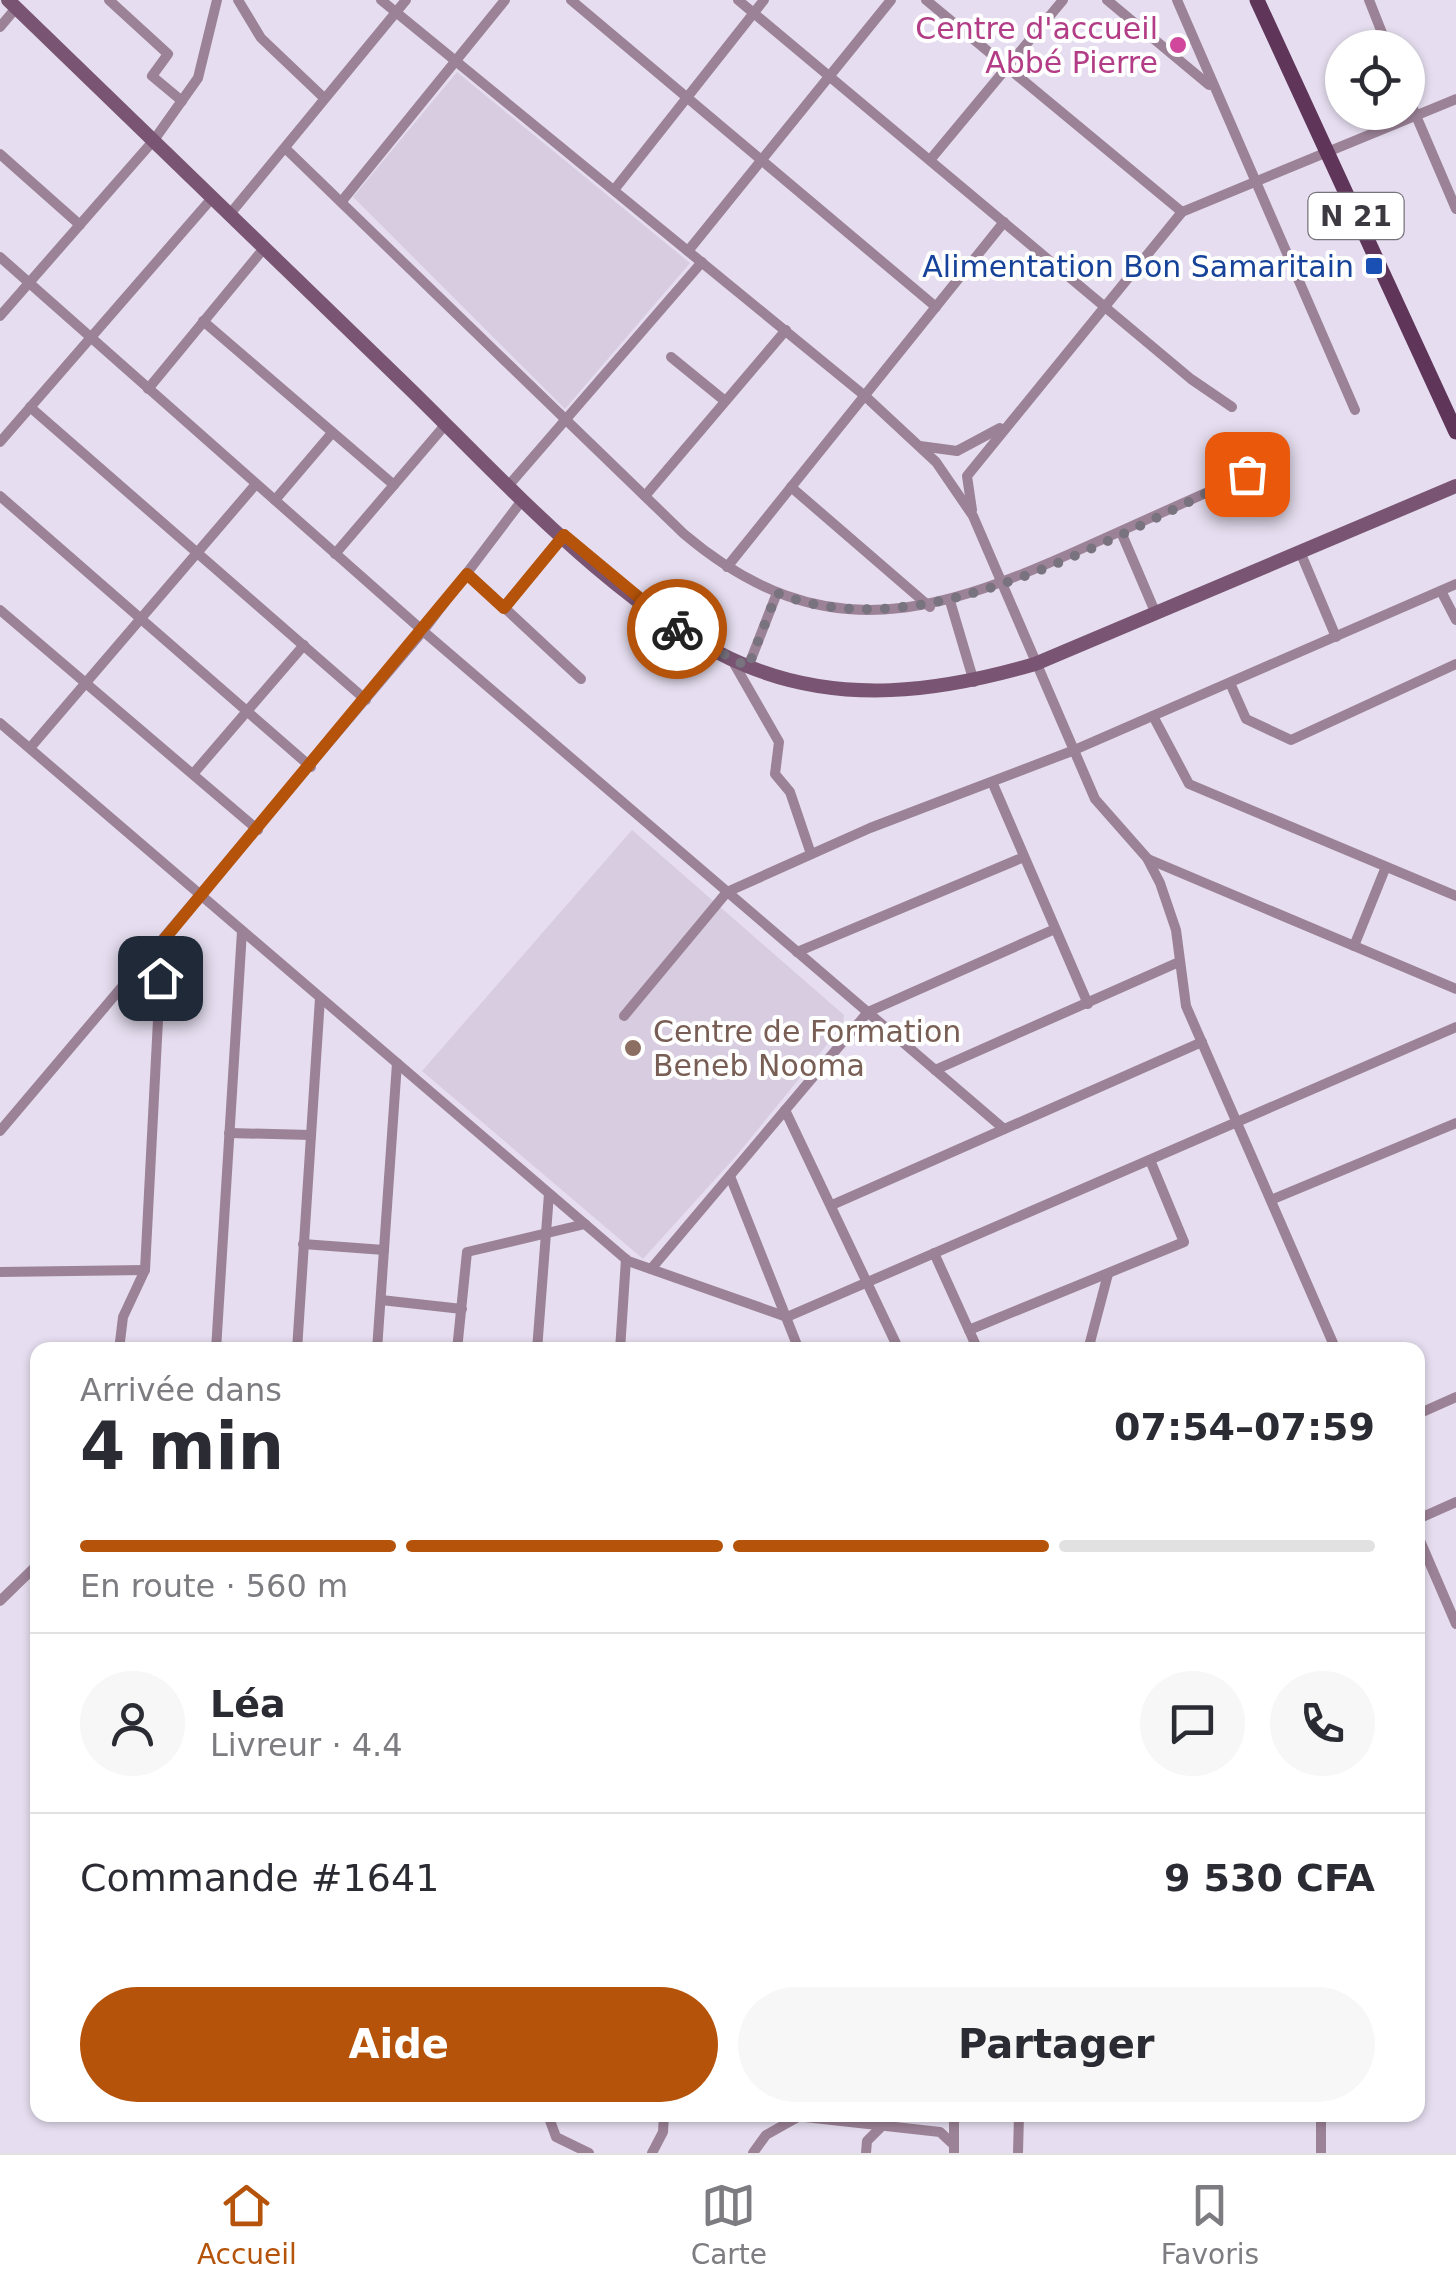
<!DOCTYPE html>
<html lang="fr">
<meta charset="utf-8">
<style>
body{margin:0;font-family:"DejaVu Sans",sans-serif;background:#f7f7f7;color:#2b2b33;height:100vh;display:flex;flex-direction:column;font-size:38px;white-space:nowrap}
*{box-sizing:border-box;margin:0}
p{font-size:32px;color:#7c7c81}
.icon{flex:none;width:55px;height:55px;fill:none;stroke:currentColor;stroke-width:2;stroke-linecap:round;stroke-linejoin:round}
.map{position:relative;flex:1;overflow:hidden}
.sheet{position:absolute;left:30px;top:1342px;width:1395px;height:780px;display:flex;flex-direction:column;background:#fff;border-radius:20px;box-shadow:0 2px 8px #0004}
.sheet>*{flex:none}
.controls{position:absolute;left:1325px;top:30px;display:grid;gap:20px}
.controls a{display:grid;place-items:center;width:100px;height:100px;border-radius:50%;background:#fff;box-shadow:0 2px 8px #0004;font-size:50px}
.pin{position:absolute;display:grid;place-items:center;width:85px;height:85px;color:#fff;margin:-42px;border-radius:20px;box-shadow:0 5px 15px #0006}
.courier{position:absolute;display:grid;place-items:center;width:100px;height:100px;margin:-50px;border:8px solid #b45309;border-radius:50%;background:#fff;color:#222;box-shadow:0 2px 12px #0007}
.head em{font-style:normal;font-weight:700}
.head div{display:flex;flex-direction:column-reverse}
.head{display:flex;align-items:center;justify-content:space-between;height:170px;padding:0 50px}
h1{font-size:65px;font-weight:700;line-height:75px}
.bar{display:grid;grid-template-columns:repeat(4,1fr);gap:15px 10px;align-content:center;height:120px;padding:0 50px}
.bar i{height:12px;border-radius:8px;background:#e1e1e2}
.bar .active{background:#b45309}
.bar p{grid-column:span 4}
.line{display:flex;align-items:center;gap:25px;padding:0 50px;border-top:2px solid #e1e1e2}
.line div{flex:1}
.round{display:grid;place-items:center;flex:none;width:105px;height:105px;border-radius:52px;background:#f7f7f7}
.primary-button{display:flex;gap:20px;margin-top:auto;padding:20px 50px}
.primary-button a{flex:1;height:115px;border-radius:60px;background:#b45309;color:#fff;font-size:40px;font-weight:700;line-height:115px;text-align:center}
.primary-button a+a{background:#f7f7f7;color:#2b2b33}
.tabs{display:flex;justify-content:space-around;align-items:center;height:140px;border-top:2px solid #e1e1e2;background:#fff;font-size:28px;color:#7c7c81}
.tabs a{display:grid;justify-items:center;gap:5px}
.tabs .active{color:#b45309}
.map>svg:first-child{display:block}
.education{fill:#d8cde0}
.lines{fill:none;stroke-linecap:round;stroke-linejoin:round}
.street{stroke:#9c8297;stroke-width:10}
.secondary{stroke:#795573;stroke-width:14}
.primary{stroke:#60355a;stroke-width:15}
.done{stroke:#78737e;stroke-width:10;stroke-dasharray:0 18}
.route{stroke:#b45309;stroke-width:12}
.hotel-dot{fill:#d1479c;stroke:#fff;stroke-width:4}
.transit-dot{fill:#1a4fb4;stroke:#fff;stroke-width:4}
.education-dot{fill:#8d6e63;stroke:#fff;stroke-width:4}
.labels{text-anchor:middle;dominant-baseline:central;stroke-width:8;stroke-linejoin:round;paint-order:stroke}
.shield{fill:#fff;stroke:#76747a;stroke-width:2.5}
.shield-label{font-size:28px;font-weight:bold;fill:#3c3941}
.hotel-label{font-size:30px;fill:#b23c85;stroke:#fff;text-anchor:end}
.transit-label{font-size:30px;fill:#164399;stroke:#fff;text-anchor:end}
.education-label{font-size:30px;fill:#785e54;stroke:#fff;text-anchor:start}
</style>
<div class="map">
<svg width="1456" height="2153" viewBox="0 0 1456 2153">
<rect width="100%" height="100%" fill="#e6def0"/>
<!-- education -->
<g class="education">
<path d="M457,72L690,263L565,409L353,197Z"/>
<path d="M632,830L844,1015L843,1025L737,1155L643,1259L422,1071Z"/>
</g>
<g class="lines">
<!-- street -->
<g class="street">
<path d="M109,0L168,54L152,76L182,101"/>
<path d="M238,0L261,38L323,97"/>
<path d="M381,0L865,396L936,462L973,516L1095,799L1147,858L1160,883L1176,930L1186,1006L1336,1350"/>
<path d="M571,0L936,307"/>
<path d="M738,0L1191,379L1232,407"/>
<path d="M926,0L1182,212"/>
<path d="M1107,0L1209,85"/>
<path d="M1177,0L1355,410"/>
<path d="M1369,0L1388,48"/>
<path d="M0,27L16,8"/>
<path d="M1408,97L1456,209"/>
<path d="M285,148L684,534C825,653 940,613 1092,544C1155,516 1217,488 1279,460"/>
<path d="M0,154L80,225"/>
<path d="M930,160L1063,0"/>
<path d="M614,190L764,0"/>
<path d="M342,201L505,0"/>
<path d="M230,214L406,0"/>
<path d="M688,251L891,0"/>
<path d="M0,257L423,631L1004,1129"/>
<path d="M0,316L154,140L198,78L217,0"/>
<path d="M203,321L394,485"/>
<path d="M671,357L725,401"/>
<path d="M148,389L265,247"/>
<path d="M30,407L366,700"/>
<path d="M0,442L213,197"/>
<path d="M920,446L957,451L1000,428"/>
<path d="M509,485L702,262"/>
<path d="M791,487L930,607"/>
<path d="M0,496L311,767"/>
<path d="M645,496L786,330"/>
<path d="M275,500L332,433"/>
<path d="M972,510L967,476L1182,212L1456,99"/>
<path d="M1121,532L1156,614"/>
<path d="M335,554L446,424"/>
<path d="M1301,554L1336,637"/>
<path d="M727,567L1004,222"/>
<path d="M467,573L581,679"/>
<path d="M1441,591L1456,620"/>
<path d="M950,601L974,682"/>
<path d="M504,607L564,535"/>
<path d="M0,610L258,830"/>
<path d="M732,660L779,742L775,774L790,792L811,854"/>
<path d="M748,667L777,593"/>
<path d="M1230,683L1246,719L1291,740L1456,664"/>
<path d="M1153,716L1189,784L1456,896"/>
<path d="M0,723L628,1261L787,1317L1456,1027"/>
<path d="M30,748L256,484"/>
<path d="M193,774L304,645"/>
<path d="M993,784L1088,1004"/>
<path d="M1148,859L1456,989"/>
<path d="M1354,946L1385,869"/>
<path d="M797,952L1024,857"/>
<path d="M624,1016L727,892L870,828L1072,751L1456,584"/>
<path d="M935,1070L1179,962"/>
<path d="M785,1110L899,1350"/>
<path d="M0,1131L423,631L523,499"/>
<path d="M229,1133L311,1135"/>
<path d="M730,1176L799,1350"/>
<path d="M1271,1200L1456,1123"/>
<path d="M832,1205L1202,1042"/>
<path d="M303,1244L384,1250"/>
<path d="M934,1253L978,1350"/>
<path d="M651,1269L868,1012L1055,929"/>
<path d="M0,1272L145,1270"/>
<path d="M381,1300L462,1309"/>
<path d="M969,1330L1184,1242L1150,1160"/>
<path d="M119,1350L123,1317L145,1270L162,943"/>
<path d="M216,1350L242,931"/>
<path d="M297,1350L320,998"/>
<path d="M377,1350L397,1063"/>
<path d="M457,1350L467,1252L585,1224"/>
<path d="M537,1350L549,1194"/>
<path d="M620,1350L626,1259"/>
<path d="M1088,1350L1108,1274"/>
<path d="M1418,1414L1456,1397"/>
<path d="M1418,1519L1456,1502"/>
<path d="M1418,1536L1456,1624"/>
<path d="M0,1601L38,1564"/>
<path d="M548,2115L556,2137L589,2153"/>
<path d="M787,2115L940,2132L954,2145"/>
<path d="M1321,2115V2153"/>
<path d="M652,2153L663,2132L664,2115"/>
<path d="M753,2153L766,2135L798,2117"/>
<path d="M866,2153L867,2141L881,2127"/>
<path d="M954,2153V2115"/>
<path d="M1018,2153L1019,2115"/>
</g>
<!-- secondary -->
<path class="secondary" d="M8,0C142,129 276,259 410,389C501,478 629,619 747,666C842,705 939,692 1035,664L1456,486"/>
<!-- primary -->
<path class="primary" d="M1257,0L1456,432"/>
</g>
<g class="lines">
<!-- done -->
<path class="done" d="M677,629L748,667L777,593C925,652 1112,536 1247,474"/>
<!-- route -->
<path class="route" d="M160,978L162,942L467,574L504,608L564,535L677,629"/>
</g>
<!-- markers -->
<circle class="hotel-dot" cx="1178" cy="45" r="10"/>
<rect class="transit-dot" x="1364" y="256" width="20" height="20" rx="5"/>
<circle class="education-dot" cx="633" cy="1048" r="10"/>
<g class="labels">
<!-- shield labels -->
<rect class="shield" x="1308.5" y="193" width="95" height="46" rx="8"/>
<g class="shield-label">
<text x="1356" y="216">N 21</text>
</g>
<!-- hotel labels -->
<g class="hotel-label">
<text x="1158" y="28">Centre d'accueil<tspan x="1158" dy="34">Abbé Pierre</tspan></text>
</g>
<!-- transit labels -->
<g class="transit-label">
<text x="1354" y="266">Alimentation Bon Samaritain</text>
</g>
<!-- education labels -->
<g class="education-label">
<text x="653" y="1031">Centre de Formation<tspan x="653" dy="34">Beneb Nooma</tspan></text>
</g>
</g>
</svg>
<div class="controls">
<a><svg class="icon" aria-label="locate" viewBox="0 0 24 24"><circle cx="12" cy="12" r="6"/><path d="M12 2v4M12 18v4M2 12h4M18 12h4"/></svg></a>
</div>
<div class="pin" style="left:1247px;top:474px;background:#ea580c"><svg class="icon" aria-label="bag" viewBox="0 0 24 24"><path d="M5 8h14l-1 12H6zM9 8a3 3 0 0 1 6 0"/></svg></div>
<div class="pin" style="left:160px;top:978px;background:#1f2937"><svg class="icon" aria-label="home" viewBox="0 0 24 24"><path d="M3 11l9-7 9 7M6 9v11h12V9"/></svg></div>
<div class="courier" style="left:677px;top:629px"><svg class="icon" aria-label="bike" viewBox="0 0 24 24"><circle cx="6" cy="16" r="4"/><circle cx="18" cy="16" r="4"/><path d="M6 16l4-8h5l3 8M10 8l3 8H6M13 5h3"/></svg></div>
<section class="sheet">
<div class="head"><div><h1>4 min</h1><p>Arrivée dans</p></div><em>07:54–07:59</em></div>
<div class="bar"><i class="active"></i><i class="active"></i><i class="active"></i><i></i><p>En route · 560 m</p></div>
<div class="line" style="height:180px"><a class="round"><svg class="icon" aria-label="person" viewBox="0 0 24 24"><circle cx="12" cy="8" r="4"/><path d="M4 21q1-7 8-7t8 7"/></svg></a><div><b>Léa</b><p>Livreur · 4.4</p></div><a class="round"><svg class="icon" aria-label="chat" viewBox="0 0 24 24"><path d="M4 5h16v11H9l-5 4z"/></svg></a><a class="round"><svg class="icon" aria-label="phone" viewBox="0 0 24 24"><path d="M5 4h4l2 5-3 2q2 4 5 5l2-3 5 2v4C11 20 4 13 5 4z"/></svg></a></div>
<div class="line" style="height:130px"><div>Commande #1641</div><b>9 530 CFA</b></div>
<div class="primary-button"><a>Aide</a><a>Partager</a></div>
</section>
</div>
<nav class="tabs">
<a class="active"><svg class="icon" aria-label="home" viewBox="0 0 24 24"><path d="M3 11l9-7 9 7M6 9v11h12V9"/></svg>Accueil</a>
<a><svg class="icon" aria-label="map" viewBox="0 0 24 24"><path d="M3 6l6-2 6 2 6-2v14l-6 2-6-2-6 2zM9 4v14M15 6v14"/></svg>Carte</a>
<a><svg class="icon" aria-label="saved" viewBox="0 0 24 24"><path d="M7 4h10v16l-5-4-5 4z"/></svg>Favoris</a>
</nav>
